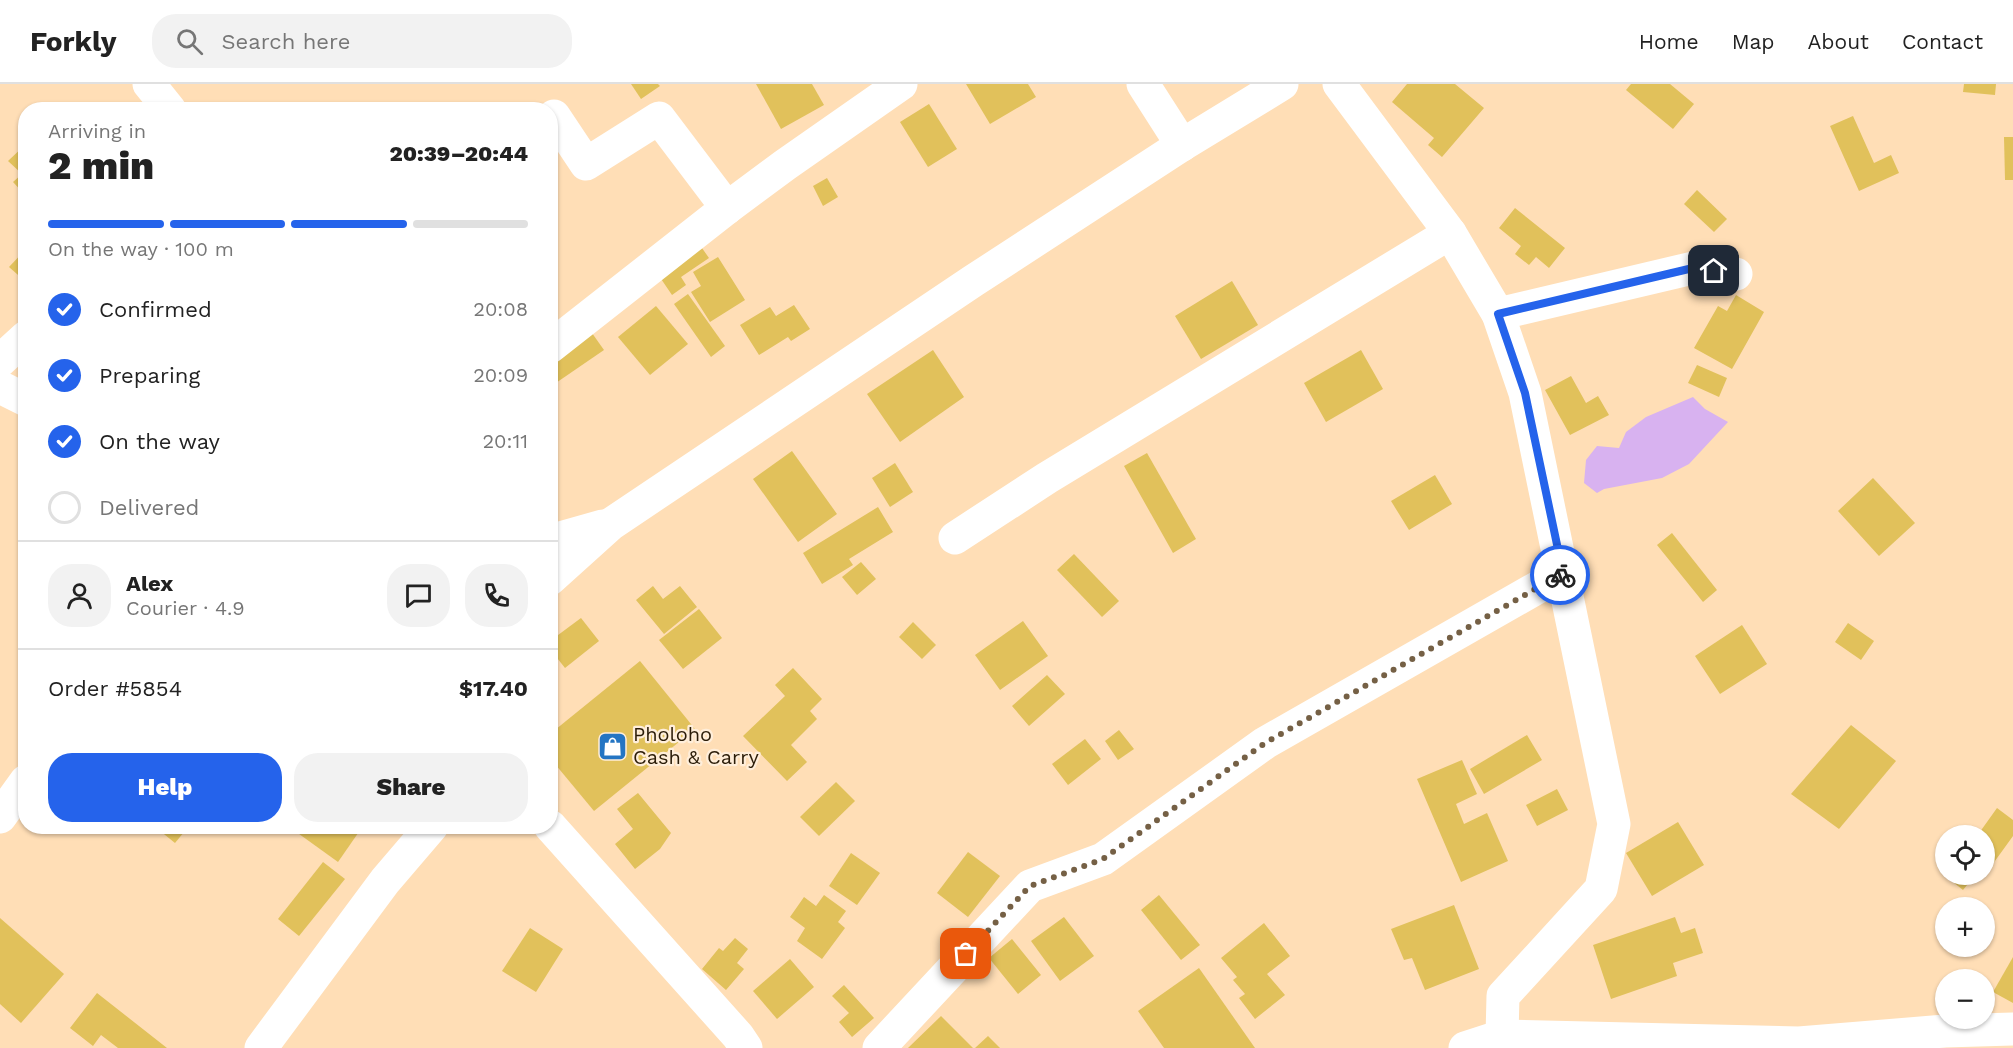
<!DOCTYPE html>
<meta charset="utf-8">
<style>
body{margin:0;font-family:"Work Sans",sans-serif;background:#f2f2f2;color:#222;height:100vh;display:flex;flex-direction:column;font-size:22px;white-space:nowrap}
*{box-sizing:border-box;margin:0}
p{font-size:20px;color:#767676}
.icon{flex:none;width:33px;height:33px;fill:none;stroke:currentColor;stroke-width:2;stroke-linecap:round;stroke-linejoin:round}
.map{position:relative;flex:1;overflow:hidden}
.sheet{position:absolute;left:18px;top:18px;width:540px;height:732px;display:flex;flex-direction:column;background:#fff;border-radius:24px;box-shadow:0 2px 4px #0004}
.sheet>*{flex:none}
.controls{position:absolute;left:1935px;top:741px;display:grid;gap:12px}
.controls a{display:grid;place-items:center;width:60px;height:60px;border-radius:50%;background:#fff;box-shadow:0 2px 4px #0004;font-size:30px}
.pin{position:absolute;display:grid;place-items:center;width:51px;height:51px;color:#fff;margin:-26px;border-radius:12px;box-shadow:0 3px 9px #0006}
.courier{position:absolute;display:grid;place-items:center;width:60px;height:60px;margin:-30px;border:4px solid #2563eb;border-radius:50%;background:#fff;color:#222;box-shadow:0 2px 8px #0007}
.overview em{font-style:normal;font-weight:800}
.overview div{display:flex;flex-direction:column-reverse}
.overview{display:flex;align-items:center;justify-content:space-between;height:102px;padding:0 30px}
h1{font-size:39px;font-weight:800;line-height:45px}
.bar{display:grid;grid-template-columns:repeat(4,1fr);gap:9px 6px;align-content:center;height:72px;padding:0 30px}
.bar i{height:8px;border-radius:4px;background:#e0e0e0}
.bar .current{background:#2563eb}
.bar p{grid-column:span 4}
.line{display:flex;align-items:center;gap:15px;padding:0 30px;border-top:2px solid #e0e0e0}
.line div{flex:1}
.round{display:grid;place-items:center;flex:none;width:63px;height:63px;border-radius:24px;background:#f2f2f2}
ol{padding:0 30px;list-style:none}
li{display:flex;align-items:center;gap:18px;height:66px}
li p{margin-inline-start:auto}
li .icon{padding:6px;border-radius:50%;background:#2563eb;color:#fff;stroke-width:4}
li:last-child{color:#767676}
li i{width:33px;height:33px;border:3px solid #e0e0e0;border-radius:50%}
.button{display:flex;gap:12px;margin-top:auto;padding:12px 30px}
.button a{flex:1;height:69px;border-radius:24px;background:#2563eb;color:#fff;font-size:24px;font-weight:800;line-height:69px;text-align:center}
.button a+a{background:#f2f2f2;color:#222}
header{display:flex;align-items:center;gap:36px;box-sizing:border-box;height:84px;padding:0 30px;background:#fff;border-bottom:2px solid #e0e0e0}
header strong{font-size:28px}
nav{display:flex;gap:33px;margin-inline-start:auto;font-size:21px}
.search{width:420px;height:54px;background:#f2f2f2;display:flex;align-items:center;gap:15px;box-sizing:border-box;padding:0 21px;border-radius:24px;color:#767676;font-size:22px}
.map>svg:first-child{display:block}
.green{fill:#d8b2f0}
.building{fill:#e1c15b}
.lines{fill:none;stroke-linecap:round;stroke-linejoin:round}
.minor{stroke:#fff;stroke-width:33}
.major{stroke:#fff;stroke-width:33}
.done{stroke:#756045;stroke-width:6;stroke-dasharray:0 10.8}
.route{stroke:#2563eb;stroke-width:8}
.labels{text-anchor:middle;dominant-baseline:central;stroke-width:4.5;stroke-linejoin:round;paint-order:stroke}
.poi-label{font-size:20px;fill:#2b1c08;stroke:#ffeeda;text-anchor:start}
</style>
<header>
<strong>Forkly</strong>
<div class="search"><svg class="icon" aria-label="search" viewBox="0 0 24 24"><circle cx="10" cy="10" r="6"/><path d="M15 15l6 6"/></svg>Search here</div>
<nav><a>Home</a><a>Map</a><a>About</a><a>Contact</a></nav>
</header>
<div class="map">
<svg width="2013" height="964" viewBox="0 0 2013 964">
<rect width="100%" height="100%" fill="#ffdeb6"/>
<!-- green -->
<path class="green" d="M1693,313L1705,325L1728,338L1689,380L1662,394L1604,405L1597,409L1584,399L1586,376L1597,362L1619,364L1626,348L1646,333Z"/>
<!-- building -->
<g class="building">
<path d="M631,0H658L660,2L641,15Z"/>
<path d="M756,0H812L824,21L781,45Z"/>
<path d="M966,0H1028L1036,13L990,40Z"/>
<path d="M1407,0H1455L1484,24L1442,73L1428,61L1434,54L1392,18Z"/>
<path d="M1631,0H1670L1694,20L1673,45L1626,6Z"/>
<path d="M1964,0H1996L1995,11L1963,8Z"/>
<path d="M929,20L957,65L928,83L900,38Z"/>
<path d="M1853,32L1874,79L1891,71L1899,89L1859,107L1830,42Z"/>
<path d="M2004,53H2013V96H2005Z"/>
<path d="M26,60V112L13,98L22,90L8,77Z"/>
<path d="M827,94L838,113L823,122L813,102Z"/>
<path d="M1697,106L1727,135L1714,148L1684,120Z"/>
<path d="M1515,124L1565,164L1549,184L1536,173L1529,181L1515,170L1521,162L1499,144Z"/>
<path d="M697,157L709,174L681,193L686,201L672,211L655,186Z"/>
<path d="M26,165V198L9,183Z"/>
<path d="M718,173L745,216L710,238L691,208L701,202L693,188Z"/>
<path d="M1232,197L1258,241L1201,275L1175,232Z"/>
<path d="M688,210L725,262L711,273L674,220Z"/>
<path d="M1736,211L1764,228L1732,285L1694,264L1718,222L1727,227Z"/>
<path d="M794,221L810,245L791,257L788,253L759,271L740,241L770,223L776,232Z"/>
<path d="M656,222L688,260L650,291L618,253Z"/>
<path d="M587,242L604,266L550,303V268Z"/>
<path d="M933,266L964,313L900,358L867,310Z"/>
<path d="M1361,266L1383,305L1326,338L1304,299Z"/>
<path d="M1697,281L1727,294L1719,313L1688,299Z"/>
<path d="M1571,292L1586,319L1598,312L1609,331L1570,351L1545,306Z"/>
<path d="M792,367L837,430L798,458L753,395Z"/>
<path d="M1147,369L1196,455L1173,469L1124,382Z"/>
<path d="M895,379L913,408L890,423L872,394Z"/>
<path d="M1435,391L1452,420L1409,446L1391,417Z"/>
<path d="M1873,394L1915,439L1879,472L1838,427Z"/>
<path d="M878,423L893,448L849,475L853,481L822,500L803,469Z"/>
<path d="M1672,449L1717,506L1703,518L1657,461Z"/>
<path d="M1074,470L1119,517L1102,533L1057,486Z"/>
<path d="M861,478L876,495L857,511L842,493Z"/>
<path d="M653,502L663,515L680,502L697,523L664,550L636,516Z"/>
<path d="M699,525L722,554L683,585L659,556Z"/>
<path d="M581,534L599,557L565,584L550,565V557Z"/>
<path d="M1023,537L1048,572L1000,606L975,571Z"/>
<path d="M913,538L936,561L922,575L899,553Z"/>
<path d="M1848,539L1874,557L1861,576L1835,558Z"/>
<path d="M1742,541L1767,580L1720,610L1695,572Z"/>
<path d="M640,577L695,645L594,727L550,674V650Z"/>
<path d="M793,584L822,615L810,627L817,635L791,661L807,678L787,697L743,652L785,612L775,601Z"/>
<path d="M1047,591L1065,610L1029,642L1012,622Z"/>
<path d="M1851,641L1896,677L1839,745L1791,710Z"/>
<path d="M1119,646L1134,665L1118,676L1105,657Z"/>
<path d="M1527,651L1542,676L1484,710L1470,685Z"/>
<path d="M1085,655L1101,675L1068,701L1052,680Z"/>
<path d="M1462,676L1477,710L1456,720L1464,740L1487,729L1508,777L1461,798L1417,695Z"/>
<path d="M836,698L855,717L819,752L800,733Z"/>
<path d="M1557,705L1568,726L1537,742L1526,721Z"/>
<path d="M638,709L671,749L660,765L635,785L615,760L633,745L617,725Z"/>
<path d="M1997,724L2013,736V752L1987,788L1984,786V752H1977Z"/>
<path d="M1678,738L1704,781L1652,812L1626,769Z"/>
<path d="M154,742H189L175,759Z"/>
<path d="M288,742H363L338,778Z"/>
<path d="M968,768L1000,792L968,833L937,809Z"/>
<path d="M851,769L880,789L857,821L829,802Z"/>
<path d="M323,778L345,795L299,852L278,835Z"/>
<path d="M1959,790H1976L1963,806L1953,798Z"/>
<path d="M824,811L846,827L838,838L845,844L822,875L797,857L805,844L790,833L804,813L816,822Z"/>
<path d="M1159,811L1200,861L1181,876L1141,826Z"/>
<path d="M1454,821L1479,885L1425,906L1412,874L1404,876L1391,845Z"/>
<path d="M1064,833L1094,872L1060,897L1031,857Z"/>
<path d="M1675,833L1681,849L1695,844L1703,869L1673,879L1677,892L1611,915L1593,861Z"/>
<path d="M0,834L64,890L21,939L0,920Z"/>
<path d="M1264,839L1290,872L1267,890L1285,911L1255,935L1239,914L1245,910L1233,896L1237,893L1221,874Z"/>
<path d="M530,844L563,865L536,908L502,887Z"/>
<path d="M735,854L748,865L737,879L744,885L726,906L702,885L719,864L723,867Z"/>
<path d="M1012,855L1041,891L1018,910L989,874Z"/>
<path d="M2013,873V919L1993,908Z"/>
<path d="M790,875L814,903L777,935L753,907Z"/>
<path d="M1199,884L1255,964H1164L1138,927Z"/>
<path d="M844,901L874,934L852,953L839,938L849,929L832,912Z"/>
<path d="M97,909L167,964H118L101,951L93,962L70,944Z"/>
<path d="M941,932L973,964H908Z"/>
<path d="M988,952L1000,964H975Z"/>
</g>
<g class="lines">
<!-- minor -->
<g class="minor">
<path d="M149,0L170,26"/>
<path d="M1143,0L1182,61"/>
<path d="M1339,0L1450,149L1498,230L1525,309L1614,740L1601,805L1503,912L1502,952"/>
<path d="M554,32L586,80L659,34L727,124"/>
<path d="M1498,230L1693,184L1736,190"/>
<path d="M550,263L727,124L785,81L901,0"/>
<path d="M0,277L26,253"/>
<path d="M955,454L1047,394L1450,149"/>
<path d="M0,733L26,697"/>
<path d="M550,742L738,952L746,964"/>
<path d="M261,964L385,797L432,742"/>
<path d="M879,964L1030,802L1103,775L1265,659L1563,489"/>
<path d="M1465,964L1502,952L1799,959L1945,947L2013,945"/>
</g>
<!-- major -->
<g class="major">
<path d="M0,303L26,316"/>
<path d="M550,457L603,442"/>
<path d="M550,495L611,440L973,197L1182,61L1282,0"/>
</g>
</g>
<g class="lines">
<!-- done -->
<path class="done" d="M966,870L1030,802L1103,775L1265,659L1560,491"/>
<!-- route -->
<path class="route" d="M1560,491L1563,489L1525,309L1498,230L1693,184L1714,187"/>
</g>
<!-- icons -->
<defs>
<symbol id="shop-square" viewBox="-11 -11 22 22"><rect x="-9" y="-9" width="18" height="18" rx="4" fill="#2475c3" stroke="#ffeeda"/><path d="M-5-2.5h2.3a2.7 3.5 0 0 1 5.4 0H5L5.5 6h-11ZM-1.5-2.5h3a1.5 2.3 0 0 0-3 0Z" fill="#fff"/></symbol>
</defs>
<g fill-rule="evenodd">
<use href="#shop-square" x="596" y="646" width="33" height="33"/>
</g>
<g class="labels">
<!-- poi labels -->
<g class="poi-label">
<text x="633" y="650">Pholoho<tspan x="633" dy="23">Cash &amp; Carry</tspan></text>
</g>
</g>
</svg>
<div class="controls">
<a><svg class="icon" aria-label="locate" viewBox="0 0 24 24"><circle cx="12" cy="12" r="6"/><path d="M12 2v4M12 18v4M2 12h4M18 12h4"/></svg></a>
<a>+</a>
<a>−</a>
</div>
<div class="pin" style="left:966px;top:870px;background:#ea580c"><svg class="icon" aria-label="bag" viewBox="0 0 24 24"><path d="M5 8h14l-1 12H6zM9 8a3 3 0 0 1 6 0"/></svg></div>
<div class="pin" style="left:1714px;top:187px;background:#1f2937"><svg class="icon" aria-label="home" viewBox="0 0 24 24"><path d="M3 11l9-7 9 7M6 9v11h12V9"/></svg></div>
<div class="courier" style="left:1560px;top:491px"><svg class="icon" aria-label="bike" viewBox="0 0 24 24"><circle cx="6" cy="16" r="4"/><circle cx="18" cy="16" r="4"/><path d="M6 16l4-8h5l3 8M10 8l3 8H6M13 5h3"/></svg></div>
<section class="sheet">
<div class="overview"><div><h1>2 min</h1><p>Arriving in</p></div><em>20:39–20:44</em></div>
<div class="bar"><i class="current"></i><i class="current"></i><i class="current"></i><i></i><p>On the way · 100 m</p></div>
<ol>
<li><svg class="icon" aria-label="check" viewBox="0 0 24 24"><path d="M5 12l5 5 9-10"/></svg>Confirmed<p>20:08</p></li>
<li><svg class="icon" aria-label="check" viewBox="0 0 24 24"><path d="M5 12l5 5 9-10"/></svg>Preparing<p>20:09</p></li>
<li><svg class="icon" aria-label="check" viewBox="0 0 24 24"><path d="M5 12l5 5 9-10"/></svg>On the way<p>20:11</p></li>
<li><i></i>Delivered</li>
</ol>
<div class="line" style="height:108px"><a class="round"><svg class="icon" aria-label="person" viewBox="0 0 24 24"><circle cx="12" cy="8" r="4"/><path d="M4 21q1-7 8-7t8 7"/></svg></a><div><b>Alex</b><p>Courier · 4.9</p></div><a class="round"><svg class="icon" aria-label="chat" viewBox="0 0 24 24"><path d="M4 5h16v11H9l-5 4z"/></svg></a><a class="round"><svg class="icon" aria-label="phone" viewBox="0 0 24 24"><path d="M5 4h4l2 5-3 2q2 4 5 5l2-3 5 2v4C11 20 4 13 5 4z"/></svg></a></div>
<div class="line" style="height:78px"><div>Order #5854</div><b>$17.40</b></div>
<div class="button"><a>Help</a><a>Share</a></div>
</section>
</div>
